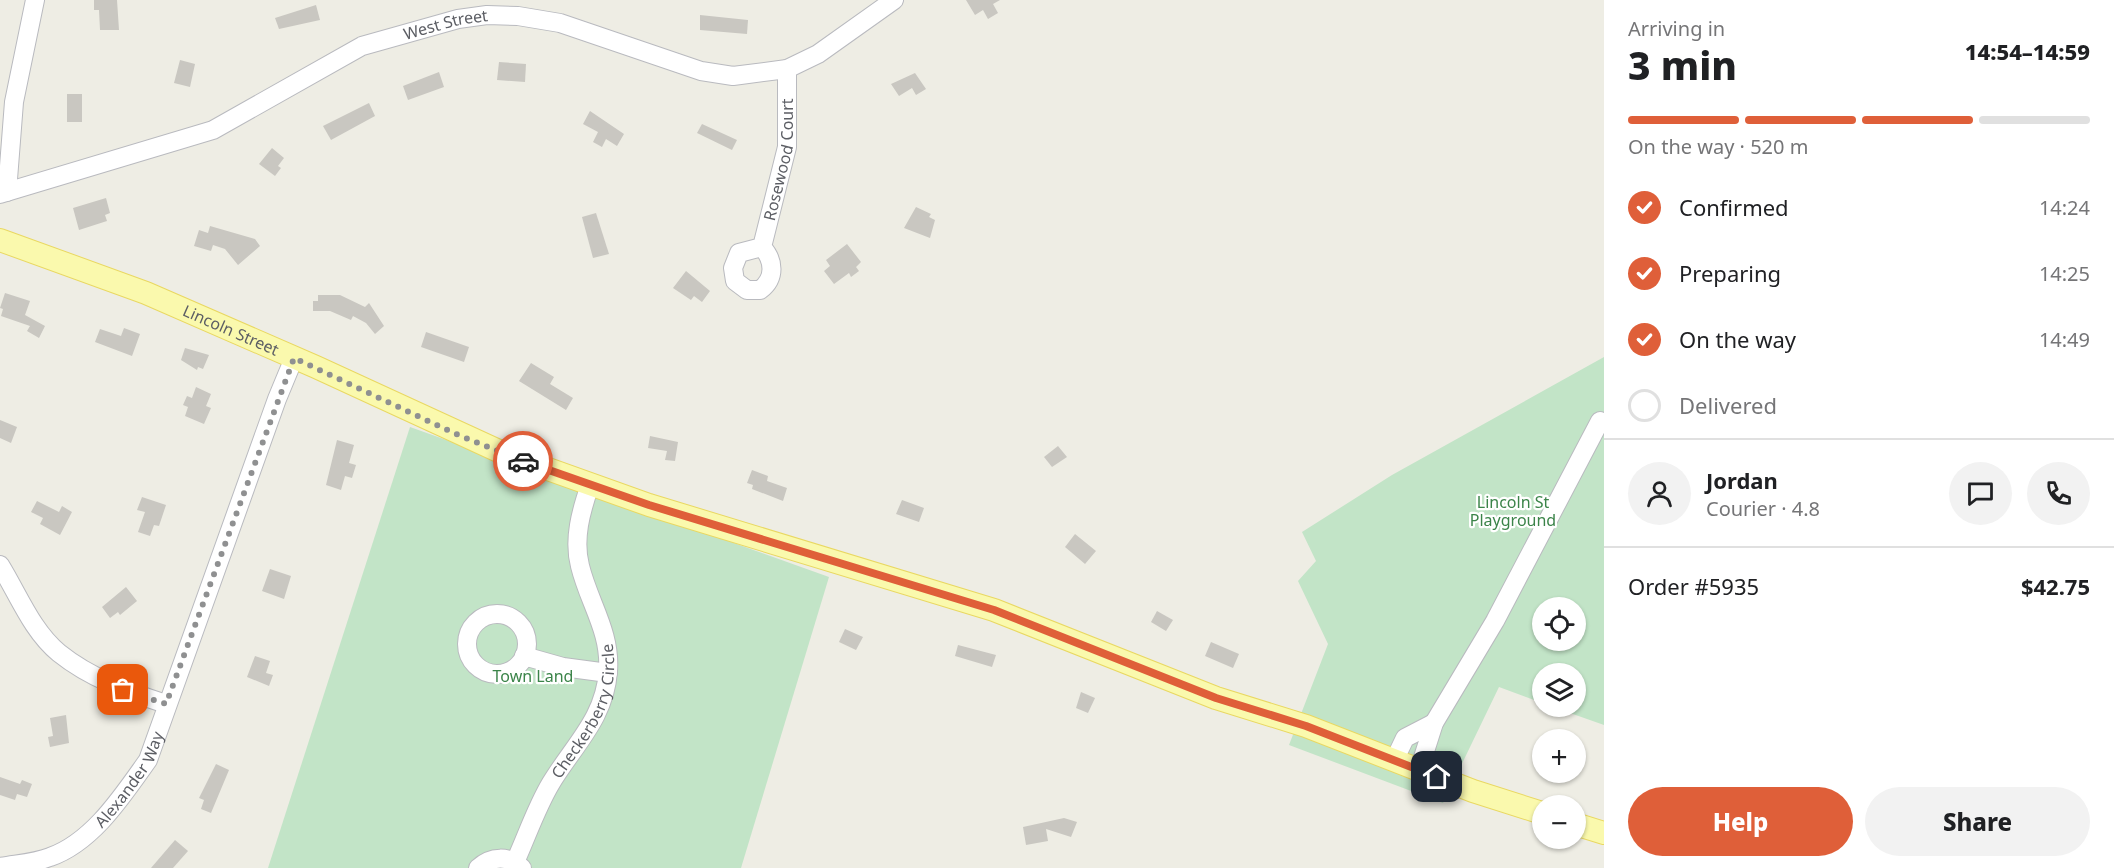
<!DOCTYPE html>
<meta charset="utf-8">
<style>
body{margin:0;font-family:"Noto Sans",sans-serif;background:#f2f2f2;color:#202124;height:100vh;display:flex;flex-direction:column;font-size:22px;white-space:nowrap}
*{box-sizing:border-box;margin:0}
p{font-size:20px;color:#757577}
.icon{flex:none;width:33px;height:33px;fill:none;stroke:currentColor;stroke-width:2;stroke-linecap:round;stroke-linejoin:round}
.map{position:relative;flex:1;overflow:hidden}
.sheet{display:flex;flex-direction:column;background:#fff;width:510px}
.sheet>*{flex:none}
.tools{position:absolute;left:1532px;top:597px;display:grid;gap:12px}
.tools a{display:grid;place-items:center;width:54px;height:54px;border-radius:50%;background:#fff;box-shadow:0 2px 4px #0004;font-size:30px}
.pin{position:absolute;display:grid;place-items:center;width:51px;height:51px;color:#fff;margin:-26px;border-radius:12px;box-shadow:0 3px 9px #0006}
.courier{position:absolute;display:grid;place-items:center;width:60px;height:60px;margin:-30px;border:4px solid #df5f39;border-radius:50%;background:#fff;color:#222;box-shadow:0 2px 8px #0007}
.overview em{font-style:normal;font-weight:800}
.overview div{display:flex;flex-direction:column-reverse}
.overview{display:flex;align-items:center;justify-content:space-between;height:102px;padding:0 24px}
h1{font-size:39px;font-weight:800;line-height:45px}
.bar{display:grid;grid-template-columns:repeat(4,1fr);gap:9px 6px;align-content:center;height:72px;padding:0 24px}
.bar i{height:8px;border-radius:4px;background:#e0e0e0}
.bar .active{background:#df5f39}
.bar p{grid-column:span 4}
.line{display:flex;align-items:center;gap:15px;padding:0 24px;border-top:2px solid #e0e0e0}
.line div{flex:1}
.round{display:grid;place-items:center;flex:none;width:63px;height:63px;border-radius:32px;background:#f2f2f2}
ol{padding:0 24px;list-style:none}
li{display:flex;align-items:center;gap:18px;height:66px}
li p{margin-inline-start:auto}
li .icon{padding:6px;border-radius:50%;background:#df5f39;color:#fff;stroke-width:4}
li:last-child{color:#757577}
li i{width:33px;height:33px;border:3px solid #e0e0e0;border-radius:50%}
.primary-button{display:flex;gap:12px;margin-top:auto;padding:12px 24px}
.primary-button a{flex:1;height:69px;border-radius:36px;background:#df5f39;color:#fff;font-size:24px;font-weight:800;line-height:69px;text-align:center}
.primary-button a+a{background:#f2f2f2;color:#202124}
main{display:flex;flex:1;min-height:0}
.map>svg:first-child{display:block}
.green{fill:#c2e4c7;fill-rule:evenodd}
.building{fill:#c9c7c1}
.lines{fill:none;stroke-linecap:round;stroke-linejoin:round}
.minor-casing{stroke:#b9babf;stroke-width:20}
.major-casing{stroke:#e9d862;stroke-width:24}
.minor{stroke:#fff;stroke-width:18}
.major{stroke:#faf9ad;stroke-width:22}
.done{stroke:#8f9091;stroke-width:6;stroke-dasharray:0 10.8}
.route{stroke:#df5f39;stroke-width:8}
.labels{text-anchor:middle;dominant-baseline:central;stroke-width:4.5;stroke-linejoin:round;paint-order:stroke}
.street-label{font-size:16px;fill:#5c5e64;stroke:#fff}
.park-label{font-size:16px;fill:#3b8449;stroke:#fff}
</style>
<main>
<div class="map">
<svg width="1604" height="868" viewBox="0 0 1604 868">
<rect width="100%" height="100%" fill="#eeede4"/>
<!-- green -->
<g class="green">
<path d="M1604,357V725L1553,707L1575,706V674H1542V703L1499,687L1443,803L1289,745L1328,644L1298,581L1316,561L1302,532L1392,475ZM1542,608H1575V640H1542Z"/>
<path d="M410,427L829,577L741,868H268Z"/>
</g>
<!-- building -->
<g class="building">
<path d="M94,0H117L119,30H100L99,10H94Z"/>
<path d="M966,0H1000L993,4L998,13L988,19L983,10L975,15Z"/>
<path d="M316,5L320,20L279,29L275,18Z"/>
<path d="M700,15L748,20L747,34L700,30Z"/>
<path d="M180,60L195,64L190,87L174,83Z"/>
<path d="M499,62L526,64L525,82L497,80Z"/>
<path d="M439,72L444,87L408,100L403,86Z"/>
<path d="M915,73L926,89L916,95L912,88L899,96L891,84Z"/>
<rect x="67" y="94" width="15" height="28"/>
<path d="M369,103L375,116L331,140L323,126Z"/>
<path d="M590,111L624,134L617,146L606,139L602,147L593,142L598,132L583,124Z"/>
<path d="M702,124L737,140L732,150L697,133Z"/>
<path d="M272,148L284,158L278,166L281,168L275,176L259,164Z"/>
<path d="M106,198L110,213L105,215L107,221L79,230L73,208Z"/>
<path d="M916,207L931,214L929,217L935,220L930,238L904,228Z"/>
<path d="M596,213L609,254L593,258L582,217Z"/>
<path d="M210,226L255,239L260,246L238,265L225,249L213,245L211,251L194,246L199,230L208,233Z"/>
<path d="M847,244L861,262L856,267L859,271L851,277L849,273L834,284L824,271L830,266L826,260Z"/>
<path d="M686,271L710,291L702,302L694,296L691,300L673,288Z"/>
<path d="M5,293L30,301L25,315L45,326L39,338L27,331L30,326L1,316L3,309L0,308Z"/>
<path d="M318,295H340L365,307L369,303L384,326L375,334L366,323L353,316L351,320L330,311H313V301H318Z"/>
<path d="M124,328L140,334L132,356L95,342L100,329L121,336Z"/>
<path d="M426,332L469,347L464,362L421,347Z"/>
<path d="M185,348L209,355L203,369L198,367L197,370L181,360Z"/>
<path d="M531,363L554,377L550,384L573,398L566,410L519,381Z"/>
<path d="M196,387L211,394L206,406L211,408L204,424L185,416L188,407L183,405L187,396L192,398Z"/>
<path d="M0,420L17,427L11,443L0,438Z"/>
<path d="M650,436L678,442L675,461L665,460L667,451L648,448Z"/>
<path d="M337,440L354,445L349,463L356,465L352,478L345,476L341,490L326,485Z"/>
<path d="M1058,446L1067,457L1052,467L1044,457Z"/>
<path d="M752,470L768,476L767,481L787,488L783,501L752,489L753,485L747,483Z"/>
<path d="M142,497L166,505L159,526L154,525L150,536L138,532L145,512L137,510Z"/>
<path d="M902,500L924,508L919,522L896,514Z"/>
<path d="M37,501L59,512L62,506L72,512L60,535L40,524L43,518L31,512Z"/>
<path d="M1075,534L1096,551L1085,564L1065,547Z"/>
<path d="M270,569L291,576L284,599L262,591Z"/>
<path d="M126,587L137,601L120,615L118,612L110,618L102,607Z"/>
<path d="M1157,611L1173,620L1166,631L1151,622Z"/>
<path d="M845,629L863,637L856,650L839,642Z"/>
<path d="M1211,642L1239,654L1233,668L1205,656Z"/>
<path d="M958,645L996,655L992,667L955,656Z"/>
<path d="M255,656L270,661L266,673L273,675L269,686L247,677Z"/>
<path d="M1081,692L1095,698L1088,713L1076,708Z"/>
<path d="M66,715L69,743L50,747L48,737L53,736L50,718Z"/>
<path d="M216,764L229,770L211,813L201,809L204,800L199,798Z"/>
<path d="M0,777L20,784L22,780L32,784L27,797L17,794L15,800L0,795Z"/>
<path d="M1064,818L1077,822L1071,837L1046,829L1048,841L1026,845L1023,827Z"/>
<path d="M175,840L188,851L173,868H151Z"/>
</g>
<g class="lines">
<defs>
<g id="minor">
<path d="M7,192L14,102L35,0"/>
<path id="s1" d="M0,194L213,130L362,46L458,19L487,15L518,16L560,23L701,71L733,76L787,69L818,54L894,0"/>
<path id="s2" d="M762,247C774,260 776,278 760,290H747L735,281L733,268L739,253L762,247L787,147V69"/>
<path d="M0,565C18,594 32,631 59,653C90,678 129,692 166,704"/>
<circle cx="497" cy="644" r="30"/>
<path d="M524,656L563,667L608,673"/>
<path d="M1394,761L1405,738L1434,723"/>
<path d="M1419,770L1434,723L1495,621L1600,421"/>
<path id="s3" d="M515,862C527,836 536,808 551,783C574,745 605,718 608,671C611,632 589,603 580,566C573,539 581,511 590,485"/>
<path id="s4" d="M0,867C16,864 35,863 50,857C93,842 123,795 148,760L277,399L294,358"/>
<path d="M478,868C491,856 509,855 522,868"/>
</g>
<g id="major">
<path id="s5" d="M0,240L146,293L316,367L503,453L649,505L994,610L1216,698L1306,726L1473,791L1542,813"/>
<path d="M1575,824L1604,833"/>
</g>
</defs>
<!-- minor casing -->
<use href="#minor" class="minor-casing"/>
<!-- major casing -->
<use href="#major" class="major-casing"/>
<!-- minor -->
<use href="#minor" class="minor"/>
<!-- major -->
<use href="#major" class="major"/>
</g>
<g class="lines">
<!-- done -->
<path class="done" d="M123,690L166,704L294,358L456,434L523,461"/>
<!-- route -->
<path class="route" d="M523,461L649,505L994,610L1216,698L1306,726L1437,777"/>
</g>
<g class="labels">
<!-- street labels -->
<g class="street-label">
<text stroke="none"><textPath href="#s1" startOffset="480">West Street</textPath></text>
<text stroke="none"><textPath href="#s2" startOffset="220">Rosewood Court</textPath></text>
<text stroke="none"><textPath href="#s5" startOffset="248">Lincoln Street</textPath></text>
<text stroke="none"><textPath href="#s3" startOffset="168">Checkerberry Circle</textPath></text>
<text stroke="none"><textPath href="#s4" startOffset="165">Alexander Way</textPath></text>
</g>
<!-- park labels -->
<g class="park-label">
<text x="1513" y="502">Lincoln St<tspan x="1513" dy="18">Playground</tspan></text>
<text x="533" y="676">Town Land</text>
</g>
</g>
</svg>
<div class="tools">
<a><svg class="icon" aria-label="locate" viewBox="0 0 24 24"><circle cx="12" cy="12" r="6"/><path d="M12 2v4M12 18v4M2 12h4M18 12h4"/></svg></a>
<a><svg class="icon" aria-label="layers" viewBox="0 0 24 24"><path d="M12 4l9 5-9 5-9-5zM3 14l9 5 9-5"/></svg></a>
<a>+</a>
<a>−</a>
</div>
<div class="pin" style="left:123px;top:690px;background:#ea580c"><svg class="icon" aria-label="bag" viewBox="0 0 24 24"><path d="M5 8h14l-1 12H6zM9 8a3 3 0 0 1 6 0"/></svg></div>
<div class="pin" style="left:1437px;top:777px;background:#1f2937"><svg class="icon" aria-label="home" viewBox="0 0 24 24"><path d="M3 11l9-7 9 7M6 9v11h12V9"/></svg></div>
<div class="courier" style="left:523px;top:461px"><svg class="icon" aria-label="car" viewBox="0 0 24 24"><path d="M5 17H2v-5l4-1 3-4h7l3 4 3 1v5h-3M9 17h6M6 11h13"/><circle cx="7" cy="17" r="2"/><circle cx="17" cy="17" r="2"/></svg></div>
</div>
<section class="sheet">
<div class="overview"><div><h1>3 min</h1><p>Arriving in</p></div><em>14:54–14:59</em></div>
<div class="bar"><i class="active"></i><i class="active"></i><i class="active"></i><i></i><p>On the way · 520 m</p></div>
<ol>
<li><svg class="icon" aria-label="check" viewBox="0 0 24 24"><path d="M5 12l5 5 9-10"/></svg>Confirmed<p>14:24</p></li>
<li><svg class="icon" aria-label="check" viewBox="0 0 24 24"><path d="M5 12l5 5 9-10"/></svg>Preparing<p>14:25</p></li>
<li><svg class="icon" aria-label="check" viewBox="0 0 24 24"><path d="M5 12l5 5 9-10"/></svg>On the way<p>14:49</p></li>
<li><i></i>Delivered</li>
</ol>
<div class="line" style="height:108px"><a class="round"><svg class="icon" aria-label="person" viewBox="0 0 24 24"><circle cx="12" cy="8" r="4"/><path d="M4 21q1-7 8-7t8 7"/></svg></a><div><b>Jordan</b><p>Courier · 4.8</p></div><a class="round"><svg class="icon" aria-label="chat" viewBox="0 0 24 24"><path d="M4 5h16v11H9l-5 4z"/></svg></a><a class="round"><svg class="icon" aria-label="phone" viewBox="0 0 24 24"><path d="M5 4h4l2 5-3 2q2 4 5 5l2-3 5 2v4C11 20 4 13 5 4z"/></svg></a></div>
<div class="line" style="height:78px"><div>Order #5935</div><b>$42.75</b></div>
<div class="primary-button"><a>Help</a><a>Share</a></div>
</section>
</main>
